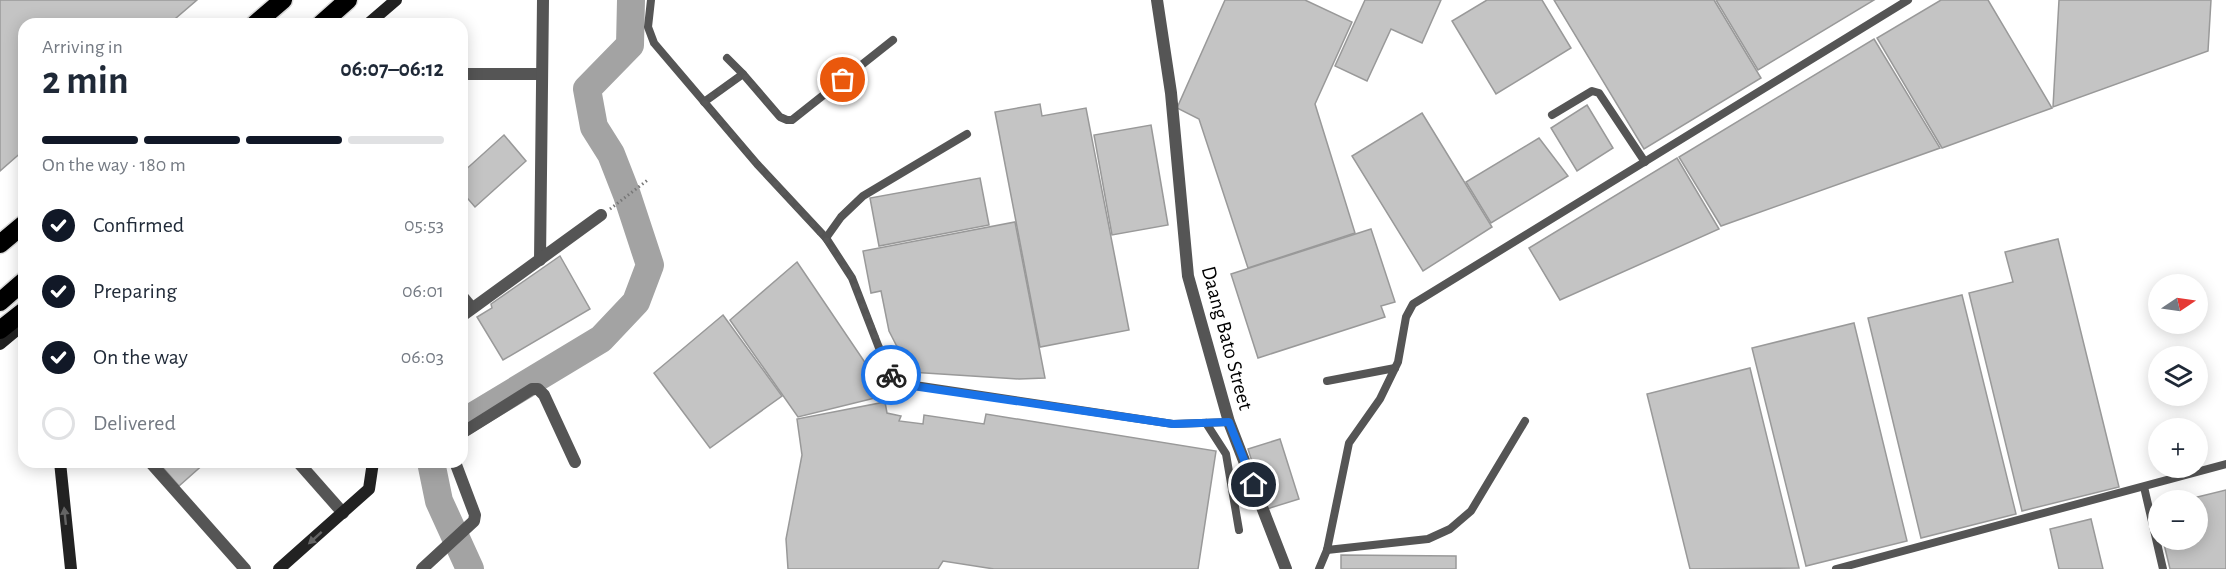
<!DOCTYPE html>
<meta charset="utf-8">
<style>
body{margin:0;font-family:"Alegreya Sans",sans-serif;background:#f2f2f3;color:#1f2937;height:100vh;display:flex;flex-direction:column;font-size:22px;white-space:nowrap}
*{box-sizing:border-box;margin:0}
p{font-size:20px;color:#747a83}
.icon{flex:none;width:33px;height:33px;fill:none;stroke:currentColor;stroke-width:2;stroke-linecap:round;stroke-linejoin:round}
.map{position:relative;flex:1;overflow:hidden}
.details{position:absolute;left:18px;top:18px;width:450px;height:450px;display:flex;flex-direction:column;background:#fff;border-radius:18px;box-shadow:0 3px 15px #0003}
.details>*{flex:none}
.needle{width:39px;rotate:77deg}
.controls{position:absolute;left:2148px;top:274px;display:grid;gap:12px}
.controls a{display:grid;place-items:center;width:60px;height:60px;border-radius:50%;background:#fff;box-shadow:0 3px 15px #0003;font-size:30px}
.pin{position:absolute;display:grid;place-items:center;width:51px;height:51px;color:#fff;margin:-26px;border:3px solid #fff;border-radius:50%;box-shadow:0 2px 6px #0007}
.courier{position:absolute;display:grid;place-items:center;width:60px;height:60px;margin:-30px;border:4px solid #1a73e8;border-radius:50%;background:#fff;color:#222;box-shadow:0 2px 8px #0007}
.headline em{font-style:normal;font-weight:700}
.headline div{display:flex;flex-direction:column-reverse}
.headline{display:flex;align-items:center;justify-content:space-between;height:102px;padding:0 24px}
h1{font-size:39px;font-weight:700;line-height:45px}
.bar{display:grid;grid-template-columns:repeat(4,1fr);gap:9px 6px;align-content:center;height:72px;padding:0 24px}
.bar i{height:8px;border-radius:4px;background:#e0e1e3}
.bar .selected{background:#111827}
.bar p{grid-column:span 4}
ol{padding:0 24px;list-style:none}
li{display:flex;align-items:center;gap:18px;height:66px}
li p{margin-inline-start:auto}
li .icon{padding:6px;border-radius:50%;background:#111827;color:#fff;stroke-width:4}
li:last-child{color:#747a83}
li i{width:33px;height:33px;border:3px solid #e0e1e3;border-radius:50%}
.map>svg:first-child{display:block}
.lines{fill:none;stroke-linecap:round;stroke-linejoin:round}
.river{stroke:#a3a3a3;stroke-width:28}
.building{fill:#c4c4c4;stroke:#999;stroke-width:1.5}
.highway-casing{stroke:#dbdbdb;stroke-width:21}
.path{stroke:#777;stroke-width:3;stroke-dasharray:1.5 3;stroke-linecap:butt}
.lane{stroke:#555;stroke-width:8}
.street{stroke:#555;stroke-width:12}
.secondary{stroke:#222;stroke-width:12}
.highway{stroke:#000;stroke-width:18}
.oneway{fill:#646464}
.done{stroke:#595959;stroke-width:6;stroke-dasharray:0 10.8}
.route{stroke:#1a73e8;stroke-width:8}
.labels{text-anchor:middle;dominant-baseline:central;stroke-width:6;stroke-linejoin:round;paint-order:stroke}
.street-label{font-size:21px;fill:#000;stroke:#fff}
</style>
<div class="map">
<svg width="2226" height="569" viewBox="0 0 2226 569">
<rect width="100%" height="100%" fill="#fff"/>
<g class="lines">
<!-- river -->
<g class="river">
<path d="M462,423L601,339L636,302L650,265L627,195L611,154L594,127L587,89L630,45L631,0"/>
<path d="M431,462L439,501L470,569"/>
</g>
</g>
<!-- building -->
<g class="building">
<path d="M0,0H197L169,24H24V150L0,171Z"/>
<path d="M1225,0H1305L1352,22L1315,104L1355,233L1248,268L1199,119L1177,108Z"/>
<path d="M1365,0H1441L1422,43L1391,29L1367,81L1335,66Z"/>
<path d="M1487,0H1542L1571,48L1496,94L1452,21Z"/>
<path d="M1554,0H1714L1761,78L1644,149Z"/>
<path d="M1716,0H1874L1758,70Z"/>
<path d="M1941,0H1988L2052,108L1942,148L1877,38Z"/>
<path d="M2059,0H2211L2208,51L2053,107Z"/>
<path d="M1874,39L1940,148L1721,226L1679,157Z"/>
<path d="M1040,104L1042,116L1086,108L1129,330L1040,347L995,112Z"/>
<path d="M1587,105L1613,148L1577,171L1551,128Z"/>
<path d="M1422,113L1492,227L1423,271L1352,156Z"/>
<path d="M1151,125L1168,225L1112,235L1094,135Z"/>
<path d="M504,135L526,161L475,207L462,192V173Z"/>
<path d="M1539,138L1568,176L1491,223L1466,182Z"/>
<path d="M1677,158L1719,229L1560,300L1529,248Z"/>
<path d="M980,178L989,225L879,246L870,198Z"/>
<path d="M1015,222L1045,378L1019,379L910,372L889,331L881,291L871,293L863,251Z"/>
<path d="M1371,229L1395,302L1381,306L1385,317L1258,358L1231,274Z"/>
<path d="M2058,239L2119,487L2022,511L1969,293L2013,282L2005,252Z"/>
<path d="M560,256L590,309L503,360L477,317L492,308L491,304Z"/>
<path d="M797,262L887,395L798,417L730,320Z"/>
<path d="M1962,295L2016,514L1921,538L1868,318Z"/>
<path d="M723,315L782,396L710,448L654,373Z"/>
<path d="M1854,323L1907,541L1806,566L1752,348Z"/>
<path d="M1750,368L1799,568L1690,569L1647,394Z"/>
<path d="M885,402L887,413L901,416L899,421L923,424L924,415L984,424L986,414L1216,451L1198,569H994L943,561L938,569H788L786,539L802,455L797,419Z"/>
<path d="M1280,439L1299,499L1267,509L1248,449Z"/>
<path d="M158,462H206L179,486Z"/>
<path d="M2226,490V569H2170L2163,540H2198V501H2181Z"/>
<path d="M2091,519L2103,569H2059L2050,529Z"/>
<path d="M1341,555L1456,556V569H1341Z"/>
</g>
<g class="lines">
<defs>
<g id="highway">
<path d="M255,24L283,0"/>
<path d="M321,24L348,0"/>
<path d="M0,244L24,224"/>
<path d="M0,302L24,281"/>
<path d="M0,330L24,311"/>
</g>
</defs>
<!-- highway casing -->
<use href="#highway" class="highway-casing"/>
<!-- path -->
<path class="path" d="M610,209L649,179"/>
<!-- lane -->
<g class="lane">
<path d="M651,0L648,27L654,43L757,164L826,238L852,278L886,366L895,382L1173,424L1229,422"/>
<path d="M743,74L780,117L787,120H792L893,40"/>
<path d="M704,102L743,74L727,58"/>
<path d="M1552,115L1592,91L1599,93L1645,162"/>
<path d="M826,238L841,217L863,196L967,134"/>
<path d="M1327,381L1395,368"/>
<path d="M1206,423L1226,454L1239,530"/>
<path d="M2144,487L2163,569"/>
<path d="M1327,550L1428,539L1450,529L1471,511L1525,421"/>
<path d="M1319,569L1327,550L1349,443L1380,399L1398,362L1406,317L1413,304L1908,0"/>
<path d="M1836,569L2226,464"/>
</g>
<!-- street -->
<g class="street">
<path d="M1157,0L1171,93L1188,276L1229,422L1286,569"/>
<path d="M462,74H542"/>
<path d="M540,260L543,0"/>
<path d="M462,296L472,308"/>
<path d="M462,316L601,215"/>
<path d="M462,433L532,389H538L544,395L575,462"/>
<path d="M150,462L245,569"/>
<path d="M298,462L343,513"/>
<path d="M422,569L474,521L475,515L455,462"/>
</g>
<!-- secondary -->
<g class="secondary">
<path d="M368,24L396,0"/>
<path d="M0,344L24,324"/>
<path d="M60,462L71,569"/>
<path d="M279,569L369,489L373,462"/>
</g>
<!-- highway -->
<use href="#highway" class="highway"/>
</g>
<!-- one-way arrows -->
<defs><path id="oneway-solid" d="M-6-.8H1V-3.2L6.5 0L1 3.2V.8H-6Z" transform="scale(1.5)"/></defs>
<g class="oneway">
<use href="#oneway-solid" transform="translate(65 516) rotate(-96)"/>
<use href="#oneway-solid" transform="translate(315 538) rotate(138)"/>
</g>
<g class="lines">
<!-- done -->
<path class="done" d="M843,80L792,120H787L780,117L743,74L704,102L757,164L825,238L852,278L891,375"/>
<!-- route -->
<path class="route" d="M891,375L899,384L1173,424L1229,422L1254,485"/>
</g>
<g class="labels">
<!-- street labels -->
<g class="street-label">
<text transform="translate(1227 338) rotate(75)">Daang Bato Street</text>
</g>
</g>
</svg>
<div class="controls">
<a><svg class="needle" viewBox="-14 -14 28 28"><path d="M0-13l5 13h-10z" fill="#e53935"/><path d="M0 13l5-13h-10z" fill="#747a83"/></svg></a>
<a><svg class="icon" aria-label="layers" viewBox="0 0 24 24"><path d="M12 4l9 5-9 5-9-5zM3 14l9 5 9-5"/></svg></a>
<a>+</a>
<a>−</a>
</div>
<div class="pin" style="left:843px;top:80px;background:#ea580c"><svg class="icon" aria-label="bag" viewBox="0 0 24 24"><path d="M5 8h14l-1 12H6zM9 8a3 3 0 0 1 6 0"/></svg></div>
<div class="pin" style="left:1254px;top:485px;background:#1f2937"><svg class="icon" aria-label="home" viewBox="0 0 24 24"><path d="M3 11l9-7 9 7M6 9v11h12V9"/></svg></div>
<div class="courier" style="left:891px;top:375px"><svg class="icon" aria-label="bike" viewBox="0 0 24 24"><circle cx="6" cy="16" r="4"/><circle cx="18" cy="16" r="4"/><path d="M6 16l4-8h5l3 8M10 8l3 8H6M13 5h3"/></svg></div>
<section class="details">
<div class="headline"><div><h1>2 min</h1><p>Arriving in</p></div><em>06:07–06:12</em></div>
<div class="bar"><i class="selected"></i><i class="selected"></i><i class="selected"></i><i></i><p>On the way · 180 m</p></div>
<ol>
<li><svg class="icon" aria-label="check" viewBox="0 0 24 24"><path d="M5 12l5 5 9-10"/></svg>Confirmed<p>05:53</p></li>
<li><svg class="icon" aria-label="check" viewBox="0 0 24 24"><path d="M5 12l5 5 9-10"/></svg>Preparing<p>06:01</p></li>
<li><svg class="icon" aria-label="check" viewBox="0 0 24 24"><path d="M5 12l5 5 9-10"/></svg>On the way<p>06:03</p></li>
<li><i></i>Delivered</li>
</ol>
</section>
</div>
